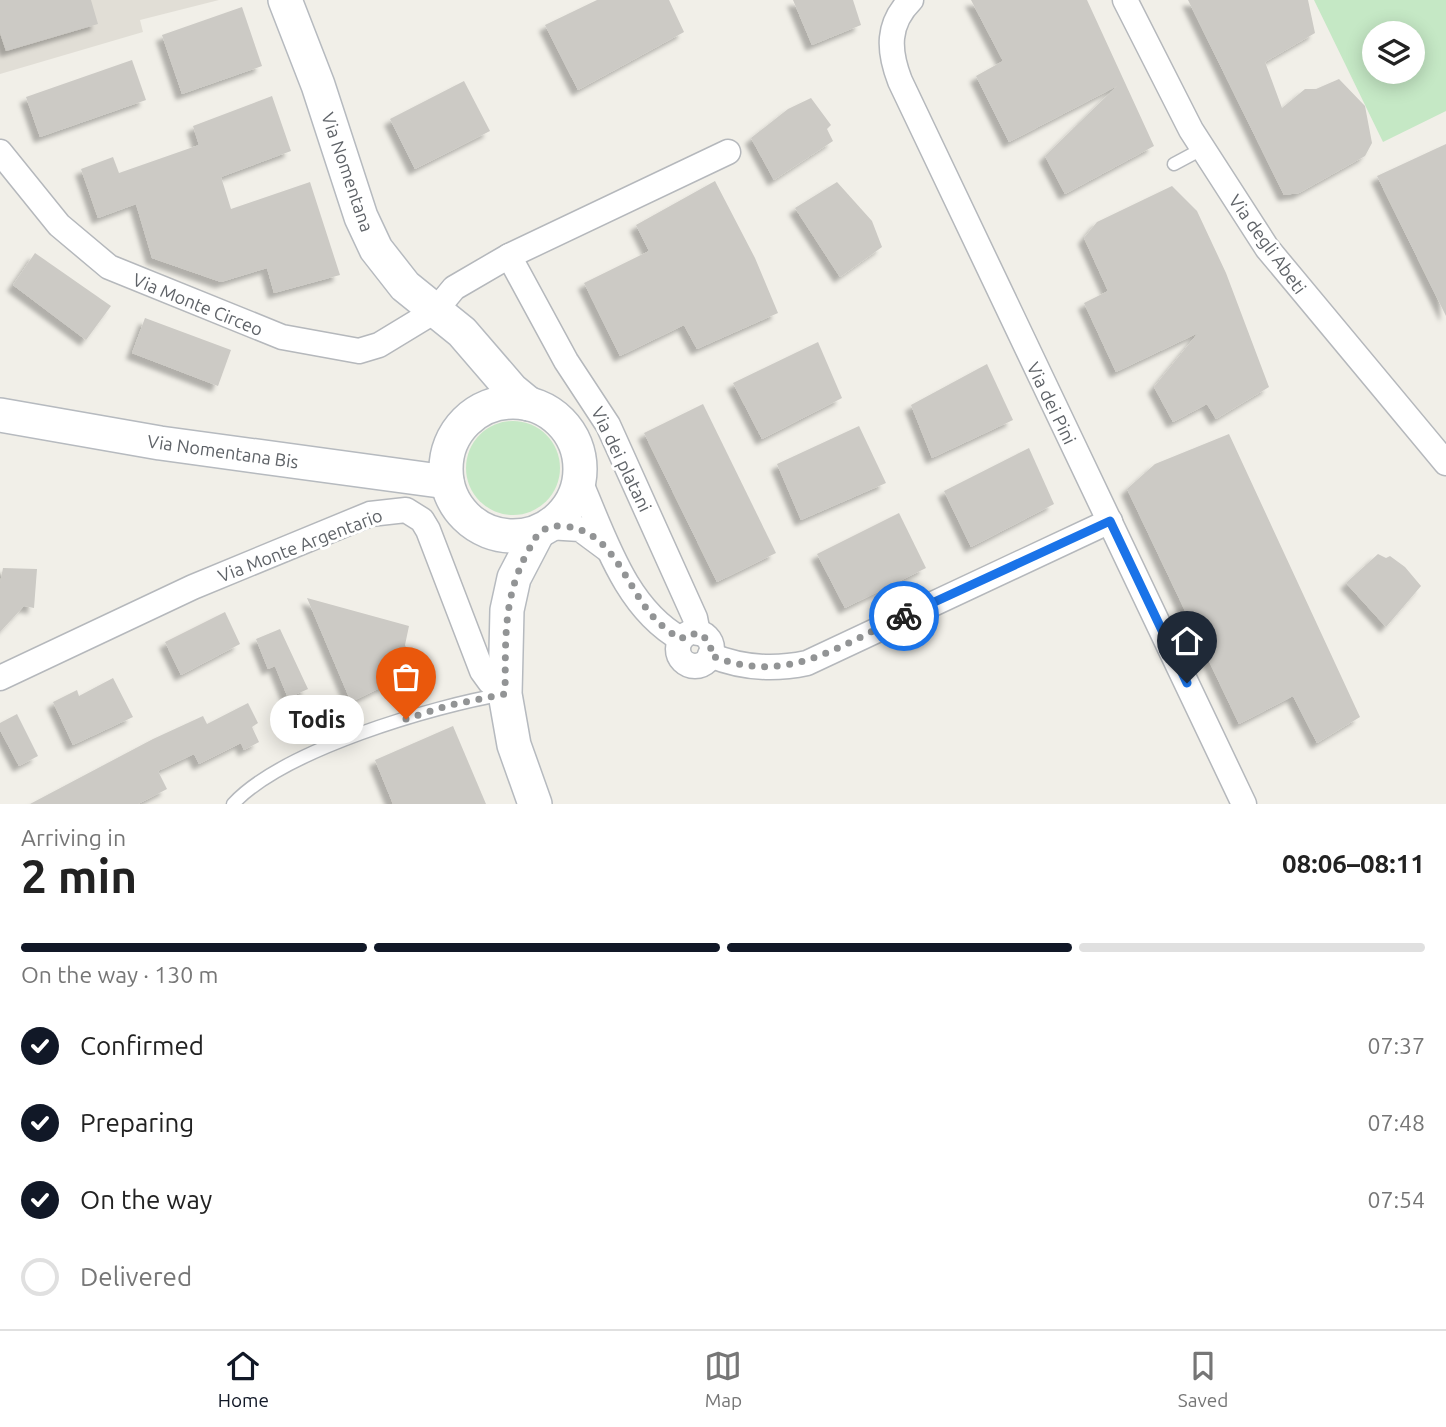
<!DOCTYPE html>
<meta charset="utf-8">
<style>
body{margin:0;font-family:Ubuntu,sans-serif;background:#f2f2f2;color:#222;height:100vh;display:flex;flex-direction:column;font-size:26px;white-space:nowrap}
*{box-sizing:border-box;margin:0}
p{font-size:23px;color:#767676}
.icon{flex:none;width:38px;height:38px;fill:none;stroke:currentColor;stroke-width:2;stroke-linecap:round;stroke-linejoin:round}
.map{position:relative;height:804px;overflow:hidden}
.details{display:flex;flex-direction:column;background:#fff;flex:1}
.details>*{flex:none}
.controls{position:absolute;left:1362px;top:21px;display:grid;gap:14px}
.controls a{display:grid;place-items:center;width:63px;height:63px;border-radius:50%;background:#fff;box-shadow:0 4px 18px #0003;font-size:35px}
.pin{position:absolute;display:grid;place-items:center;width:60px;height:60px;color:#fff;margin:-72px -30px;border-radius:50% 50% 50% 0;rotate:-45deg;box-shadow:0 0 7px #0007}
.pin .icon{rotate:45deg}
.courier{position:absolute;display:grid;place-items:center;width:70px;height:70px;margin:-35px;border:5px solid #1a73e8;border-radius:50%;background:#fff;color:#222;box-shadow:0 2px 9px #0007}
.bubble{position:absolute;height:49px;border-radius:24px;background:#fff;box-shadow:0 4px 18px #0003;font-size:23px;font-weight:700;line-height:49px;text-align:center}
.head em{font-style:normal;font-weight:700}
.head div{display:flex;flex-direction:column-reverse}
.head{display:flex;align-items:center;justify-content:space-between;height:119px;padding:0 21px}
h1{font-size:46px;font-weight:700;line-height:52px}
.bar{display:grid;grid-template-columns:repeat(4,1fr);gap:10px 7px;align-content:center;height:84px;padding:0 21px}
.bar i{height:9px;border-radius:5px;background:#e0e0e0}
.bar .current{background:#111827}
.bar p{grid-column:span 4}
ol{padding:0 21px;list-style:none}
li{display:flex;align-items:center;gap:21px;height:77px}
li p{margin-inline-start:auto}
li .icon{padding:7px;border-radius:50%;background:#111827;color:#fff;stroke-width:4}
li:last-child{color:#767676}
li i{width:38px;height:38px;border:4px solid #e0e0e0;border-radius:50%}
.menu{display:flex;justify-content:space-around;align-items:center;height:98px;border-top:2px solid #e0e0e0;background:#fff;font-size:19px;color:#767676}
.menu a{display:grid;justify-items:center;gap:4px}
.menu .current{color:#111827}
.map>svg:first-child{display:block}
.education{fill:#e1ded6}
.green{fill:#c5e8c5;fill-rule:evenodd}
.building{fill:#cccac5;filter:url(#shadow)}
.lines{fill:none;stroke-linecap:round;stroke-linejoin:round}
.lane-casing{stroke:#b5b8bc;stroke-width:15}
.street-casing{stroke:#b5b8bc;stroke-width:27}
.secondary-casing{stroke:#b6babf;stroke-width:36}
.lane{stroke:#fff;stroke-width:12}
.street{stroke:#fff;stroke-width:24}
.secondary{stroke:#fff;stroke-width:33}
.done{stroke:#929495;stroke-width:7;stroke-dasharray:0 12.6}
.route{stroke:#1a73e8;stroke-width:9}
.labels{text-anchor:middle;dominant-baseline:central;stroke-width:6;stroke-linejoin:round;paint-order:stroke}
.street-label{font-size:18px;fill:#5f6368;stroke:#fff}
</style>
<div class="map">
<svg width="1446" height="804" viewBox="0 0 1446 804">
<defs>
<filter id="shadow"><feDropShadow dx="-6" dy="6" stdDeviation="2" flood-color="#0004"/></filter>
</defs>
<rect width="100%" height="100%" fill="#f1efe8"/>
<!-- education -->
<path class="education" d="M0,0H219L140,20L143,32L0,74Z"/>
<!-- green -->
<g class="green">
<path d="M1314,0H1446V111L1383,142ZM1412,33V72H1374V33Z"/>
<circle cx="513" cy="468" r="47"/>
</g>
<!-- building -->
<g class="building">
<path d="M0,0H91L98,24L6,51L0,33Z"/>
<path d="M597,0H669L684,32L578,90L545,25Z"/>
<path d="M793,0H853L861,25L812,45Z"/>
<path d="M971,0H1087L1154,146L1065,194L1045,156L1117,86L1009,142L976,76L1003,61Z"/>
<path d="M1188,0H1308L1315,33L1265,62L1282,108L1305,89H1316L1339,79L1365,106L1372,143L1365,156L1299,193L1284,195Z"/>
<path d="M242,7L262,66L182,94L162,35Z"/>
<path d="M132,60L146,100L40,137L26,97Z"/>
<path d="M464,81L490,131L415,169L390,119Z"/>
<path d="M272,96L291,151L221,177L231,209L310,182L340,275L274,293L267,268L221,282L152,258L136,204L98,218L81,169L113,157L119,173L199,145L193,126Z"/>
<path d="M811,98L831,125L827,129L833,141L774,180L751,138L788,109Z"/>
<path d="M1446,144V316L1377,176Z"/>
<path d="M715,181L755,258L778,313L697,349L684,325L620,356L584,283L649,251L636,225Z"/>
<path d="M837,182L872,221L882,247L840,277L795,208Z"/>
<path d="M1172,186L1197,211L1226,273L1269,387L1216,419L1207,404L1173,422L1154,387L1198,333L1116,372L1084,303L1108,291L1084,238L1097,222Z"/>
<path d="M35,253L111,306L86,340L13,285Z"/>
<path d="M145,318L231,350L218,386L132,353Z"/>
<path d="M818,342L842,398L762,439L733,383Z"/>
<path d="M987,364L1013,420L932,458L911,405Z"/>
<path d="M703,404L776,553L717,582L644,433Z"/>
<path d="M859,426L886,483L801,520L777,464Z"/>
<path d="M1229,434L1360,717L1317,743L1293,696L1239,724L1127,489L1155,464Z"/>
<path d="M1029,448L1054,504L971,547L944,491Z"/>
<path d="M899,513L926,568L845,608L817,554Z"/>
<path d="M1378,554L1386,558L1390,556L1405,567L1421,586L1386,627L1346,583Z"/>
<path d="M3,568L37,569L34,608L24,606L0,632V583Z"/>
<path d="M307,598L409,626L405,645L415,671L351,702Z"/>
<path d="M225,612L240,644L181,675L165,642Z"/>
<path d="M280,629L308,689L288,698L275,666L268,669L256,639Z"/>
<path d="M113,678L133,717L73,745L53,702L77,690L79,696Z"/>
<path d="M248,703L258,723L252,727L259,742L244,750L241,743L199,764L194,754L158,771L167,789L138,804H30L153,739L203,716L207,724Z"/>
<path d="M17,714L38,756L19,766L0,730V723Z"/>
<path d="M453,726L486,804H393L375,760Z"/>
</g>
<g class="lines">
<defs>
<g id="lane">
<path d="M1174,164L1202,149"/>
<path d="M233,804C283,750 433,706 505,694"/>
</g>
<g id="street">
<path d="M911,0C887,24 888,50 900,81L1244,804"/>
<path d="M1125,0L1191,130L1267,248L1446,463"/>
<path d="M0,152L59,225L109,267L282,337L359,351L379,345L435,311L454,288L509,256L728,152"/>
<path d="M509,256L566,361L608,425L695,618L698,633"/>
<path d="M579,479C604,535 624,607 681,639"/>
<path d="M548,527L580,529L607,549"/>
<circle cx="695" cy="649" r="17"/>
<path d="M710,655C741,668 774,670 807,663L1110,521"/>
<path d="M0,678L193,587L370,514L406,510L422,520L428,530L482,671L490,682L505,694"/>
</g>
<g id="secondary">
<path d="M285,0L318,85L361,217L376,249L405,286L462,332L512,390L529,404"/>
<circle cx="513" cy="469" r="67"/>
<path d="M0,415L160,443L447,482"/>
<path d="M535,804L514,745L505,694L507,610L514,578L538,532"/>
</g>
</defs>
<!-- lane casing -->
<use href="#lane" class="lane-casing"/>
<!-- street casing -->
<use href="#street" class="street-casing"/>
<!-- secondary casing -->
<use href="#secondary" class="secondary-casing"/>
<!-- lane -->
<use href="#lane" class="lane"/>
<!-- street -->
<use href="#street" class="street"/>
<!-- secondary -->
<use href="#secondary" class="secondary"/>
</g>
<g class="lines">
<!-- done -->
<path class="done" d="M406,719L450,705L505,694C506,643 502,600 527,553C536,536 540,526 561,526C580,527 595,535 607,549C635,582 640,616 681,639L688,634H702L711,646L710,655C786,687 838,646 904,616"/>
<!-- route -->
<path class="route" d="M904,616L1110,521L1187,683"/>
</g>
<g class="labels">
<!-- street labels -->
<g class="street-label">
<text transform="translate(348 172) rotate(71)">Via Nomentana</text>
<text transform="translate(1268 244) rotate(54)">Via degli Abeti</text>
<text transform="translate(198 304) rotate(22)">Via Monte Circeo</text>
<text transform="translate(1052 403) rotate(64)">Via dei Pini</text>
<text transform="translate(223 451) rotate(8)">Via Nomentana Bis</text>
<text transform="translate(622 459) rotate(64)">Via dei platani</text>
<text transform="translate(300 545) rotate(-21)">Via Monte Argentario</text>
</g>
</g>
</svg>
<div class="controls">
<a><svg class="icon" aria-label="layers" viewBox="0 0 24 24"><path d="M12 4l9 5-9 5-9-5zM3 14l9 5 9-5"/></svg></a>
</div>
<div class="pin" style="left:406px;top:719px;background:#ea580c"><svg class="icon" aria-label="bag" viewBox="0 0 24 24"><path d="M5 8h14l-1 12H6zM9 8a3 3 0 0 1 6 0"/></svg></div>
<div class="pin" style="left:1187px;top:683px;background:#1f2937"><svg class="icon" aria-label="home" viewBox="0 0 24 24"><path d="M3 11l9-7 9 7M6 9v11h12V9"/></svg></div>
<div class="courier" style="left:904px;top:616px"><svg class="icon" aria-label="bike" viewBox="0 0 24 24"><circle cx="6" cy="16" r="4"/><circle cx="18" cy="16" r="4"/><path d="M6 16l4-8h5l3 8M10 8l3 8H6M13 5h3"/></svg></div>
<div class="bubble" style="left:270px;top:695px;width:94px">Todis</div>
</div>
<section class="details">
<div class="head"><div><h1>2 min</h1><p>Arriving in</p></div><em>08:06–08:11</em></div>
<div class="bar"><i class="current"></i><i class="current"></i><i class="current"></i><i></i><p>On the way · 130 m</p></div>
<ol>
<li><svg class="icon" aria-label="check" viewBox="0 0 24 24"><path d="M5 12l5 5 9-10"/></svg>Confirmed<p>07:37</p></li>
<li><svg class="icon" aria-label="check" viewBox="0 0 24 24"><path d="M5 12l5 5 9-10"/></svg>Preparing<p>07:48</p></li>
<li><svg class="icon" aria-label="check" viewBox="0 0 24 24"><path d="M5 12l5 5 9-10"/></svg>On the way<p>07:54</p></li>
<li><i></i>Delivered</li>
</ol>
</section>
<nav class="menu">
<a class="current"><svg class="icon" aria-label="home" viewBox="0 0 24 24"><path d="M3 11l9-7 9 7M6 9v11h12V9"/></svg>Home</a>
<a><svg class="icon" aria-label="map" viewBox="0 0 24 24"><path d="M3 6l6-2 6 2 6-2v14l-6 2-6-2-6 2zM9 4v14M15 6v14"/></svg>Map</a>
<a><svg class="icon" aria-label="saved" viewBox="0 0 24 24"><path d="M7 4h10v16l-5-4-5 4z"/></svg>Saved</a>
</nav>
